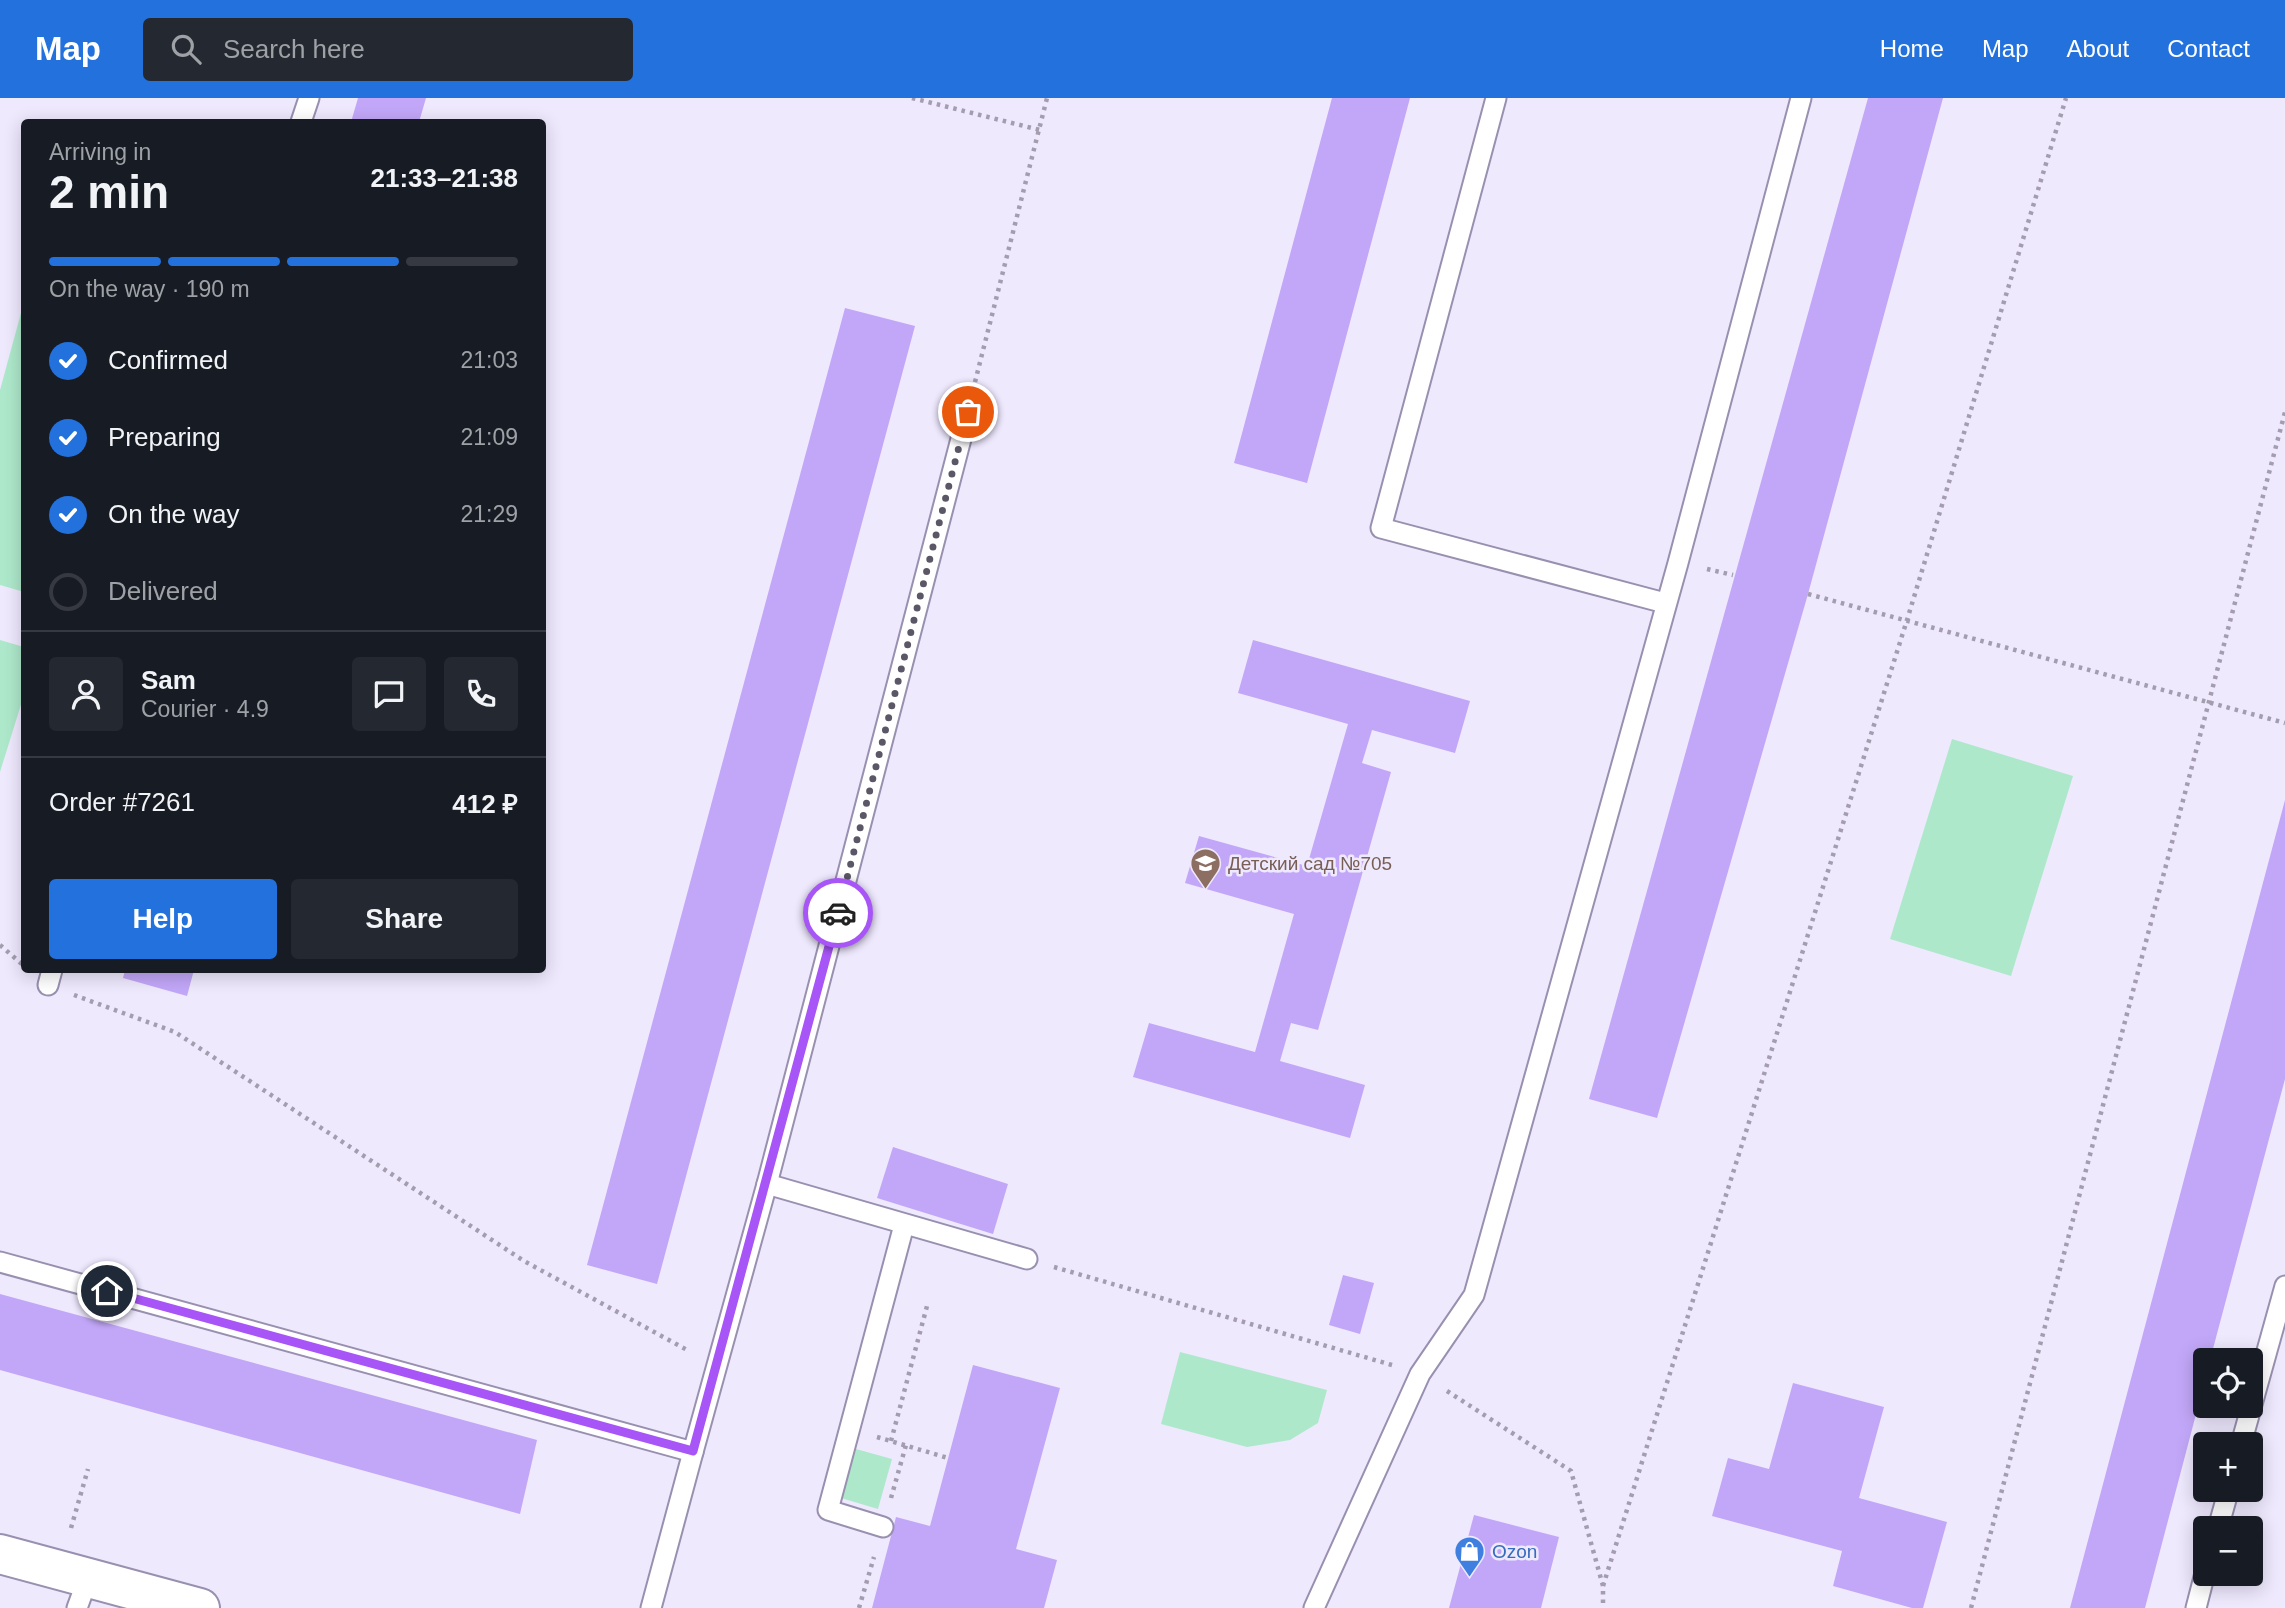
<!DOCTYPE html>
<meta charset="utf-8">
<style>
body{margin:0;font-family:Helvetica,sans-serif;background:#242831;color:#f1f3f6;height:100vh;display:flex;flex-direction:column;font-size:26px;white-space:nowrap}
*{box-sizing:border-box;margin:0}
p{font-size:23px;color:#9ea1a6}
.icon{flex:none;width:38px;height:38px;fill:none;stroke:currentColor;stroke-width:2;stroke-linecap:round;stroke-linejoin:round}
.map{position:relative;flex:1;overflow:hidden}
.sheet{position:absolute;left:21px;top:21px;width:525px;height:854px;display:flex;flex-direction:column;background:#171b24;border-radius:7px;box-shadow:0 4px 18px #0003}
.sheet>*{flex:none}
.buttons{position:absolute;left:2193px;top:1250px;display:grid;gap:14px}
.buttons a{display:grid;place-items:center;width:70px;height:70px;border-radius:7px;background:#171b24;box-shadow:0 4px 18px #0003;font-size:35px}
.pin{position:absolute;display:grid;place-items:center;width:60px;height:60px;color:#fff;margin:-30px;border:4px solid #fff;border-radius:50%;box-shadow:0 2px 7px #0007}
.courier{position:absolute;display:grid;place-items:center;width:70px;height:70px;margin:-35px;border:5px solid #a855f7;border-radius:50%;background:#fff;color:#222;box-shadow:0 2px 9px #0007}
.summary em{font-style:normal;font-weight:700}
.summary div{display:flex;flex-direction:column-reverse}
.summary{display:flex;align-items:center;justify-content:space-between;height:119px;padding:0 28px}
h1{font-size:46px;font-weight:700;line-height:52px}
.bar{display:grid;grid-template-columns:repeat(4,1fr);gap:10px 7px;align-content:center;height:84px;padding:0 28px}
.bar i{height:9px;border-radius:5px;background:#363941}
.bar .on{background:#2271dc}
.bar p{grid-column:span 4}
.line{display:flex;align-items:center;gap:18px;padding:0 28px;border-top:2px solid #363941}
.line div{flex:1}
.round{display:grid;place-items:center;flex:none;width:74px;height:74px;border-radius:7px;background:#242831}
ol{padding:0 28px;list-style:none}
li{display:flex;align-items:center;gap:21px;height:77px}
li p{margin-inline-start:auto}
li .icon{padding:7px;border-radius:50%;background:#2271dc;color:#fff;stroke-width:4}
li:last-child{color:#9ea1a6}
li i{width:38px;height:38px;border:4px solid #363941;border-radius:50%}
.primary-button{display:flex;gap:14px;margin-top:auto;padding:14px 28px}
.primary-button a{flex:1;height:80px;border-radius:7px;background:#2271dc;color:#fff;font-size:28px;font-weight:700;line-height:80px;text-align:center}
.primary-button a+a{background:#242831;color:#f1f3f6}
header{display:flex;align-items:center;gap:42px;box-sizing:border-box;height:98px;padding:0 35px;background:#2271dc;color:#fff}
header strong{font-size:33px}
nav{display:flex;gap:38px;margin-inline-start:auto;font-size:24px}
.search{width:490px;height:63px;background:#242831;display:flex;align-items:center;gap:18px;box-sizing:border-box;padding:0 24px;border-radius:7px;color:#9ea1a6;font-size:26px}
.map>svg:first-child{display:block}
.green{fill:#aee8cb}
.building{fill:#c2a7f8}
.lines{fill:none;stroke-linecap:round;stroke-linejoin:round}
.lane-casing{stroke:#9990b0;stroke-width:23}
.secondary-casing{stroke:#9990b0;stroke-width:42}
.path{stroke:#a39daf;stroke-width:4.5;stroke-dasharray:3.5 5;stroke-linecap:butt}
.lane{stroke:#fff;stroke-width:19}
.secondary{stroke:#fff;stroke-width:38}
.done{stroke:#5c5767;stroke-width:7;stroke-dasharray:0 12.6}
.route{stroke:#a855f7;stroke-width:9}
.labels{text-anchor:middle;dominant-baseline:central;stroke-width:5;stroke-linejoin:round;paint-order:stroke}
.education-label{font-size:19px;fill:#785e54;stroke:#efe9fe;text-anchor:start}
.shop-label{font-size:19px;fill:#366cbe;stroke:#efe9fe;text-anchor:start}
</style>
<header>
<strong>Map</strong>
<div class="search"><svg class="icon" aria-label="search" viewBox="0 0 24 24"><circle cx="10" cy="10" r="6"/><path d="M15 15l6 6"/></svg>Search here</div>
<nav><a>Home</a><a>Map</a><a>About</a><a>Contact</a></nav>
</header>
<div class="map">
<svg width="2285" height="1510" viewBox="0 0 2285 1510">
<rect width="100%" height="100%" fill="#efe9fe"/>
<!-- green -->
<g class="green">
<path d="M24,204V494L0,487V292Z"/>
<path d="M0,542L24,549V597L0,674Z"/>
<path d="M1952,641L2073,678L2011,878L1890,841Z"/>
<path d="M1180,1254L1327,1292L1318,1325L1290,1342L1247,1349L1161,1326Z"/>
<path d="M856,1351L892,1361L878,1411L841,1400Z"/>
</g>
<!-- building -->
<g class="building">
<path d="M358,0H426L419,24H351Z"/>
<path d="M1332,0H1410L1307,385L1234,365Z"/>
<path d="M1868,0H1943L1808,496L1657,1020L1589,1001Z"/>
<path d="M845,210L915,228L657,1186L587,1167Z"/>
<path d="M1253,542L1470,603L1455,655L1372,632L1362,665L1391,674L1318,932L1291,925L1280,963L1365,987L1350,1040L1133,979L1149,925L1255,954L1294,816L1185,785L1199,738L1307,768L1348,626L1238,595Z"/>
<path d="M2285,702V981L2210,1262H2205V1282L2145,1510H2070Z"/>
<path d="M125,872H194L187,898L123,880Z"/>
<path d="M893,1049L1008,1086L993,1136L877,1100Z"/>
<path d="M1343,1177L1374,1185L1360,1236L1329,1227Z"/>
<path d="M0,1196L537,1342L520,1416L0,1272Z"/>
<path d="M973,1267L1060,1290L1016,1451L1057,1462L1044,1510H872L896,1419L930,1428Z"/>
<path d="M1793,1285L1884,1309L1859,1400L1947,1424L1923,1510H1912L1833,1488L1842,1453L1712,1418L1728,1360L1769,1371Z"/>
<path d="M1474,1417L1559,1439L1541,1510H1449Z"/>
</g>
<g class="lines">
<defs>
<g id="lane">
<path d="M1496,0L1381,430L1665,505"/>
<path d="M301,24L309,0"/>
<path d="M48,887L52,872"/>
<path d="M767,1086L1027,1161"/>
<path d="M0,1164L693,1354L651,1510"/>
<path d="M2241,1346L2285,1188"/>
<path d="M693,1354L767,1086L968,314"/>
<path d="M883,1429L828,1412L904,1127"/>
<path d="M2218,1430L2229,1391"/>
<path d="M77,1510L88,1480"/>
<path d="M1314,1510L1420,1276L1474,1197L1678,465L1801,0"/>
<path d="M2196,1510L2205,1475"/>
</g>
<path id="secondary" d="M0,1456L200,1510"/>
</defs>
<!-- lane casing -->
<use href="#lane" class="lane-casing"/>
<!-- secondary casing -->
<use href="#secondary" class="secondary-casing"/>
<!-- path -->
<g class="path">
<path d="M912,0L1040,32"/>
<path d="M975,284L1047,0"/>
<path d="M1707,471L1733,477"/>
<path d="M1808,496L2285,625"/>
<path d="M0,847L23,867"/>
<path d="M74,897L175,934L524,1163L689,1253"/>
<path d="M1054,1169L1392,1267"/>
<path d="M1447,1293L1571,1373L1603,1488V1510"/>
<path d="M877,1339L948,1360"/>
<path d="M891,1343L927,1208"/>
<path d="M891,1400L906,1347"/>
<path d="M71,1430L88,1371"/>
<path d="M1603,1488L1907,522L2066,0"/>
<path d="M859,1510L874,1459"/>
<path d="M1971,1510L2285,314"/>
</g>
<!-- lane -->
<use href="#lane" class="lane"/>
<!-- secondary -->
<use href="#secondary" class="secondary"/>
</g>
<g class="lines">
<!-- done -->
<path class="done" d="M838,815L968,314"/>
<!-- route -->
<path class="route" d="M107,1193L693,1353L838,815"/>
</g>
<!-- icons -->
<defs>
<symbol id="school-pin" viewBox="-11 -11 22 30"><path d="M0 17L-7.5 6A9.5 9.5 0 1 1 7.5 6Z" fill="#8d6e63" stroke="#efe9fe"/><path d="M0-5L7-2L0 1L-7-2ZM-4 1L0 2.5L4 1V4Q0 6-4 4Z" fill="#fff"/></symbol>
<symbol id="shop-pin" viewBox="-11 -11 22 30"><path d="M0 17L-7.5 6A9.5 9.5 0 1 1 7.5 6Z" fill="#3f7fe0" stroke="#efe9fe"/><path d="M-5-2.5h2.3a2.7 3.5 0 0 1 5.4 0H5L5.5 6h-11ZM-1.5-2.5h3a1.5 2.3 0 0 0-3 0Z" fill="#fff"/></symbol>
</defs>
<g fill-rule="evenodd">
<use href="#school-pin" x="1188" y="748" width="35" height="47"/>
<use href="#shop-pin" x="1452" y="1436" width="35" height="47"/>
</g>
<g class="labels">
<!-- education labels -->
<g class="education-label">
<text x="1228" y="765">Детский сад №705</text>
</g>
<!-- shop labels -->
<g class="shop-label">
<text x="1492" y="1453">Ozon</text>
</g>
</g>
</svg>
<div class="buttons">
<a><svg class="icon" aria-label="locate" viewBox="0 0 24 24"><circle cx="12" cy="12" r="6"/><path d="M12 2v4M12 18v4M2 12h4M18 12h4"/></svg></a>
<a>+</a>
<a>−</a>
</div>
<div class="pin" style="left:968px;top:314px;background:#ea580c"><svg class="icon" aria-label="bag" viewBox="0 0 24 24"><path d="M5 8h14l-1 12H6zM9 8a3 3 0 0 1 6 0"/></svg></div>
<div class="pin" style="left:107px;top:1193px;background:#1f2937"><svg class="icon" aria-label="home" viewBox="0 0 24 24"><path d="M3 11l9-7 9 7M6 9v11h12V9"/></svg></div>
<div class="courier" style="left:838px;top:815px"><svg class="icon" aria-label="car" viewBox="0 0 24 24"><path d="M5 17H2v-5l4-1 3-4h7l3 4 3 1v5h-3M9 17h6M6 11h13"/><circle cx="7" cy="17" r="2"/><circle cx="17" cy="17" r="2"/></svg></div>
<section class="sheet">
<div class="summary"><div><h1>2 min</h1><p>Arriving in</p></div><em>21:33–21:38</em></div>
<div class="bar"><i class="on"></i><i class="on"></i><i class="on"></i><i></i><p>On the way · 190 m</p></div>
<ol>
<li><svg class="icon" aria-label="check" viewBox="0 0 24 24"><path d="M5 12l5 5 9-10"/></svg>Confirmed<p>21:03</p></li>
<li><svg class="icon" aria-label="check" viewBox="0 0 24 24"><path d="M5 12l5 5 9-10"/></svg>Preparing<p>21:09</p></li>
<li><svg class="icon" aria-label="check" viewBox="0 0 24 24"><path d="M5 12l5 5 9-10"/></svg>On the way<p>21:29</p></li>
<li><i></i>Delivered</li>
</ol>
<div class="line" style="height:126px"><a class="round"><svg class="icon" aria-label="person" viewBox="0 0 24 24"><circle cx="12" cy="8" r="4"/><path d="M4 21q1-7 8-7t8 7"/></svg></a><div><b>Sam</b><p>Courier · 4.9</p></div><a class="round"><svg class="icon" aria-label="chat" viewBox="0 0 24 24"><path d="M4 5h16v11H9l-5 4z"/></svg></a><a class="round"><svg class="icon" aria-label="phone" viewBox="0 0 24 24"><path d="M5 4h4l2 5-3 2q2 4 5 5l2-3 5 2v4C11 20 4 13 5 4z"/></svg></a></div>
<div class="line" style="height:91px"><div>Order #7261</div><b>412 ₽</b></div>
<div class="primary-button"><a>Help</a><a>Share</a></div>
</section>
</div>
